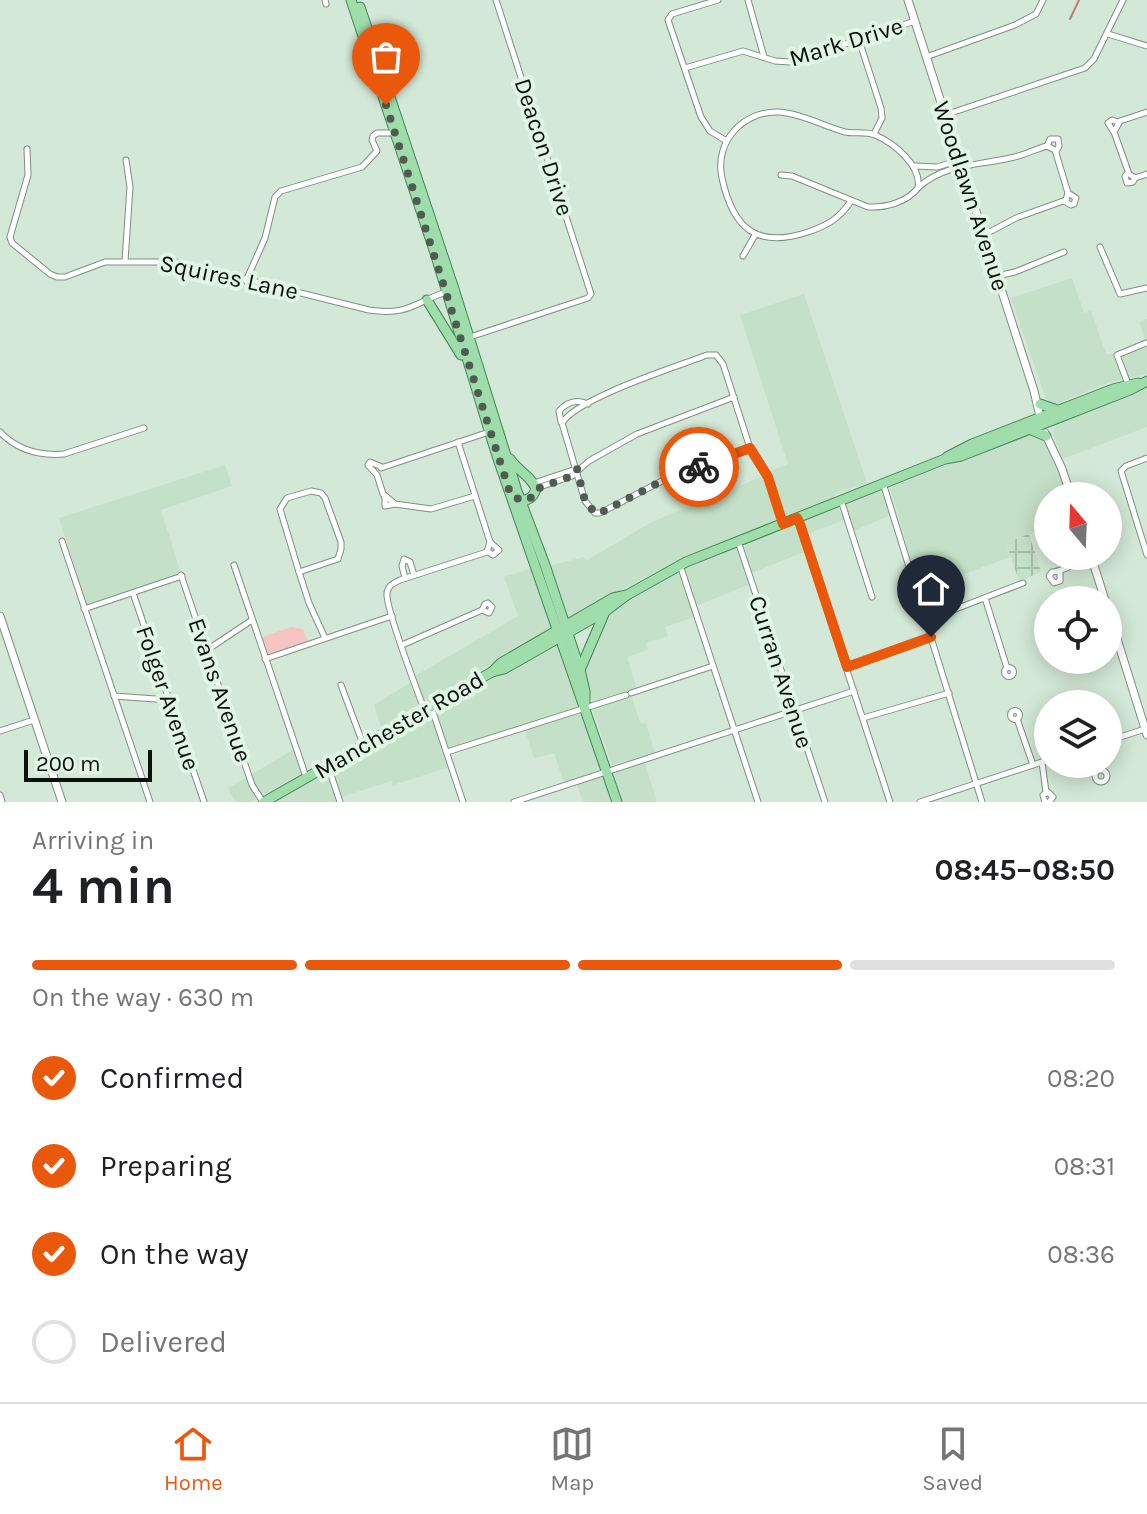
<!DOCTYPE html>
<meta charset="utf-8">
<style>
body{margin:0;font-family:Karla,sans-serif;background:#f2f2f2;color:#202124;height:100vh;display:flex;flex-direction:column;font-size:30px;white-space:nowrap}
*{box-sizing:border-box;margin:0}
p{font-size:26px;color:#757577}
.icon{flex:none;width:44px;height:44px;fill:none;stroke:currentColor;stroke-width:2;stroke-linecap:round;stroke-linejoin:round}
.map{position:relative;height:802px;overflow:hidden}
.sheet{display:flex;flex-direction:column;background:#fff;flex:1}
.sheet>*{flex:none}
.needle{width:52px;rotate:341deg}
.buttons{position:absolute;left:1034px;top:482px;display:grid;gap:16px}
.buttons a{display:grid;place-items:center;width:88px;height:88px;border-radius:50%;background:#fff;box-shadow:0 4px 20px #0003;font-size:40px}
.scale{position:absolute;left:24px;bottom:20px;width:128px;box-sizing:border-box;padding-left:8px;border:4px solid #0a110b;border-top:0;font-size:22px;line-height:28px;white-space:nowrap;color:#0a110b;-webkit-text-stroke:6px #e0f5e3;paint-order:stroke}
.pin{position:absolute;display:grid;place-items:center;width:68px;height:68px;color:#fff;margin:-82px -34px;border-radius:50% 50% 50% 0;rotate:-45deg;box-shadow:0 0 8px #0007}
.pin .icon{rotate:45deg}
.courier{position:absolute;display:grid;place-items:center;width:80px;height:80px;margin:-40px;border:6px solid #ea580c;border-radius:50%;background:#fff;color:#222;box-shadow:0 2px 10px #0007}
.head em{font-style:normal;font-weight:700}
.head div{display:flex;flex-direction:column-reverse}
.head{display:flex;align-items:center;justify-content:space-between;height:136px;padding:0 32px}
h1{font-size:52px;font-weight:700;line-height:60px}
.bar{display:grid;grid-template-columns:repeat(4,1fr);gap:12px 8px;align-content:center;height:96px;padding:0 32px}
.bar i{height:10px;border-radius:6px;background:#e0e0e0}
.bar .selected{background:#ea580c}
.bar p{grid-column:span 4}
ol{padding:0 32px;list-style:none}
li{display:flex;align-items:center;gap:24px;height:88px}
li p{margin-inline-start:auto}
li .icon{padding:8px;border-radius:50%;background:#ea580c;color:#fff;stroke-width:4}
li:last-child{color:#757577}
li i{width:44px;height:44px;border:4px solid #e0e0e0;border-radius:50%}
.menu{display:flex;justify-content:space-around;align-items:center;height:112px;border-top:2px solid #e0e0e0;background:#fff;font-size:22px;color:#757577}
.menu a{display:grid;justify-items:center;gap:4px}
.menu .selected{color:#ea580c}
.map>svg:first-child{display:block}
.built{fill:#c5e0c8}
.industrial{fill:url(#industrial-grid)}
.green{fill:#f6c5c3}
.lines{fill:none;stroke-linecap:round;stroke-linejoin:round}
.stream{stroke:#be7a78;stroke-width:2}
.street-casing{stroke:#7d9180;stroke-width:7}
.secondary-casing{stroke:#7d9180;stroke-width:9}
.primary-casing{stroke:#418751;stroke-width:11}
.street{stroke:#fff;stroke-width:5}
.secondary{stroke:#fff;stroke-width:7}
.primary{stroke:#9fddad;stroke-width:9}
.done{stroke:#505c52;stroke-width:8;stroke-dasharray:0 14.4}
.route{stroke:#ea580c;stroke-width:10}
.labels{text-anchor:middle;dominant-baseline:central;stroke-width:8;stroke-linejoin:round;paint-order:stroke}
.street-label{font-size:24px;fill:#0a110b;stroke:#e0f5e3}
</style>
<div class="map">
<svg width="1147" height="802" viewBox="0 0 1147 802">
<defs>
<pattern id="industrial-grid" width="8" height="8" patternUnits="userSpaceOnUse" patternTransform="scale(2)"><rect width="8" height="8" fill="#c5e0c8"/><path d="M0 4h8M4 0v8" fill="none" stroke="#a8bfaa"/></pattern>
</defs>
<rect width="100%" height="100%" fill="#d3e8d6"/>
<!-- built -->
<g class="built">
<path d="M1072,278L1084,313L1091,311L1106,354H1114L1145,339L1139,322L1147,319V374L1111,382L1053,405L1046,399L1011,298Z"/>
<path d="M804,294L867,483L835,494L834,497L785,517L767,472L788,464L740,315Z"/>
<path d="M1147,386V427L1062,459L1053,432L1058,422Z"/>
<path d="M1028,432L1045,438L1069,496H1048V527L1006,543L1010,557L920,591L890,488Z"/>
<path d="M225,465L232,486L161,510L181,574L87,606L59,518Z"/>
<path d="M763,476L766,478L778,518L776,522L688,555L567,619L549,566L584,557L587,560L652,522Z"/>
<path d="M881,491L891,515L853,531L846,505Z"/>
<path d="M838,507L845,520L805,535L803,521Z"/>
<path d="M797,524L807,551L751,573L744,544Z"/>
<path d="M737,547L750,584L696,606L685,572L686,567Z"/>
<path d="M532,568L551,624L550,630L425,703L415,676L518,616L504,577Z"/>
<path d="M676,573L682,576L694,617L665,627L668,636L646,643L648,650L627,657L637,689L592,702L583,673L599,626L610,612Z"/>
<path d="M555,645L559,647L578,703L576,708L450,749L448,747L437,713L439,708Z"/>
<path d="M410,683L418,705L381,727L374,705Z"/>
<path d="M631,695L641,724L646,723L655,753L612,765L593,710L597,706Z"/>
<path d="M581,713L601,769L598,772L564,783L554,753L534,758L525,730Z"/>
<path d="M431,715L450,767L393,785L391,781L341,797L333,770Z"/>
<path d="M293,750L301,773L251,802H236L228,788Z"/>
<path d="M644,761L657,802H622L614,776L615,772Z"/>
<path d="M326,773L337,802H273L322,774Z"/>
<path d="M603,776L613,802H583L577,784Z"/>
</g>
<!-- industrial -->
<path class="industrial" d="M1029,534L1041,572L1019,581L1006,543Z"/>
<!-- green -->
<path class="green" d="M291,627L303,629L308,642L266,657L259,638Z"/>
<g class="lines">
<!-- stream -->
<path class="stream" d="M1070,19L1079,0"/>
<defs>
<g id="street">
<path d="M325,0L326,4"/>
<path d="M718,0L672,14L668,20L701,117L710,131L725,140"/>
<path d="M748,0L764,57"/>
<path d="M1108,34L1147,46"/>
<path d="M859,40L881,108L882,118L874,134"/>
<path d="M926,57L1015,25L1036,14L1043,0"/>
<path d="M685,68L743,51L775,61L790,62L915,21"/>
<path d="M1147,112L1120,121L1114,132L1129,174L1135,178L1147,174"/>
<path d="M945,115L1085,68L1094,59L1123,0"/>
<path d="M1113,131L1108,123L1112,120L1118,122"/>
<path d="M1047,146L1050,139H1058L1059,146L1056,152"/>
<path d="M27,149L28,175L10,237L12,243L50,274L57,277H65L105,262H176L369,310C410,316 414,302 449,291"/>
<path d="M915,166L937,167L960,160"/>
<path d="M1128,173L1125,176L1127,183L1133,182L1135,178"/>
<path d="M781,175L792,176L868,207C886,208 907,202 918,188C922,166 894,143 875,135C866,131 854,134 845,132C823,126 803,114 780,112C743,110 714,142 722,178C733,229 757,249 808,232C828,225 839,219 851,201"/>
<path d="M919,187C944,164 980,165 1010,158C1023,156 1035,149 1047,146L1055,150L1068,193L1076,198L1074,204L1071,205L1064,201"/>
<path d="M984,235L1016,218L1066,200L1068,193"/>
<path d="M1100,247L1120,294L1147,288"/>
<path d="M743,256L755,235"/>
<path d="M125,261L130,187L126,160"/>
<path d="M997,276L1015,272L1064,252"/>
<path d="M246,281L265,238L275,197L281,191L362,167L377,151L372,140L373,136L377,133H395"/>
<path d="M470,337L588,298L591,294L496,0"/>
<path d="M1128,384L1117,355L1146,343"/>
<path d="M561,422L559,411C567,402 577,399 588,404"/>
<path d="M0,432C18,451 40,456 64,454L144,428"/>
<path d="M458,442L490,542L499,550L493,555L487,551"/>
<path d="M750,448L662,481L600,513H595L585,501L562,423C577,398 676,367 707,355H716L723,364L750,448L768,477L782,522"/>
<path d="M1147,458L1126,466L1121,471L1147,555"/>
<path d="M382,467L370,462L368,465L377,475L383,494L395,504L431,509L475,496"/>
<path d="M381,468L489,432"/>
<path d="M534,483L576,469"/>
<path d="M883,483L982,802"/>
<path d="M537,488L572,476L589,461L637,434L734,397"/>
<path d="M311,491L321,493L325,498L341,542V549L338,559L299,572L280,509L287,498Z"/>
<path d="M385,496V506L395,504"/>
<path d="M841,500L872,597"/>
<path d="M797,518L890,802"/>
<path d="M62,541L150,802"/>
<path d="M738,541L825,802"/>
<path d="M234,565L306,777"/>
<path d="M680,565L758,802"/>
<path d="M299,572L309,603L325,638"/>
<path d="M1060,572V581L1054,583L1049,576L1052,572C1066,571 1078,561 1091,558"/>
<path d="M181,575L252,785L263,802"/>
<path d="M405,578L402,566L404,559L410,562L414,575"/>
<path d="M133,593L204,802"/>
<path d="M985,598L1007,668"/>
<path d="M84,609L182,576"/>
<path d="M927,620L1023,583"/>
<path d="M402,645L482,610L485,604L488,603L492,607L489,613L482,610"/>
<path d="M207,650L252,620"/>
<path d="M265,659L392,616"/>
<path d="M847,667L931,637"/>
<circle cx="1009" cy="672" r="4.5"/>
<path d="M341,685L363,744"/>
<path d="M631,693L713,666"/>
<path d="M114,696L169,700"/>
<path d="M431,706L463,802"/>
<path d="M424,709C417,690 385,607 387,593C388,585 394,583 400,580L487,552L490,542"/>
<circle cx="1015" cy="715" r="4.5"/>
<path d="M863,718L949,693"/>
<path d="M1017,719L1033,765"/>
<path d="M0,731L34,720"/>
<path d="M1108,741L1145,729"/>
<path d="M447,752L626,695"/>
<path d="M1042,762L1046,792"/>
<path d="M328,766L340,802"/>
<circle cx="1101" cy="776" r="6"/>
<path d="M0,795L2,802"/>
<path d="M514,802L854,691"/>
<path d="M920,802L1048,760"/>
<path d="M1045,802L1043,795L1048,792L1053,797L1049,802"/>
</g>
<g id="secondary">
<path d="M908,0L1034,391L1041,421"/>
<path d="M1045,433L1062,469L1071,496"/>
<path d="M1091,556L1105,600"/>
<path d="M1108,610L1147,735"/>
<path d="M0,616L62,802"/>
</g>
<g id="primary">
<path d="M351,0L435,253L496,453L617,802"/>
<path d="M360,7L454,289L517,491L545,565L580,670L585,691V703"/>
<path d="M427,300L461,355"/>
<path d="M1040,404L1057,410"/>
<path d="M1029,429L1046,436"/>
<path d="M947,457L972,444L1113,389L1138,383"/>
<path d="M510,459C517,470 532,477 536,489C533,498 527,502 518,500"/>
<path d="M580,670L604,614"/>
<path d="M492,672L501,663L613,598L627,595"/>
<path d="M264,802L467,686L492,672L504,669L606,611L627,595L686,562L945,459L961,456L1130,390L1147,381"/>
</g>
</defs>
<!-- street casing -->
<use href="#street" class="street-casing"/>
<!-- secondary casing -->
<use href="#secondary" class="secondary-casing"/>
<!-- primary casing -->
<use href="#primary" class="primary-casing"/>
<!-- street -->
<use href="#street" class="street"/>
<!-- secondary -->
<use href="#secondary" class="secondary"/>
<!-- primary -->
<use href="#primary" class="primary"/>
</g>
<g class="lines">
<!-- done -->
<path class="done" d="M386,105L511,496L525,501L532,497L536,489L572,476L577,469L585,501L595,513H600L662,481L699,467"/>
<!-- route -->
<path class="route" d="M699,467L750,448L768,477L783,524L797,518L800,524L847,667L931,637"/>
</g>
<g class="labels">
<!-- street labels -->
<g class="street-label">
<text transform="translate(846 42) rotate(-17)">Mark Drive</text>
<text transform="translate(544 147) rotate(72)">Deacon Drive</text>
<text transform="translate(971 196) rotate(72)">Woodlawn Avenue</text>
<text transform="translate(229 277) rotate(12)">Squires Lane</text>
<text transform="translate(781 672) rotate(72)">Curran Avenue</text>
<text transform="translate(220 690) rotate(71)">Evans Avenue</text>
<text transform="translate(168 698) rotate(71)">Folger Avenue</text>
<text transform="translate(399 725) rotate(-30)">Manchester Road</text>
</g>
</g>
</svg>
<div class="buttons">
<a><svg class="needle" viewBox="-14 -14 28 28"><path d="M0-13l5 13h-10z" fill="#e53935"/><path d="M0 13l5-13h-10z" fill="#757577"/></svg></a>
<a><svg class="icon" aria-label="locate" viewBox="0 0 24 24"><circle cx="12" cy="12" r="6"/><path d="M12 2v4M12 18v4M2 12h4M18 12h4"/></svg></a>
<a><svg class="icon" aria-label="layers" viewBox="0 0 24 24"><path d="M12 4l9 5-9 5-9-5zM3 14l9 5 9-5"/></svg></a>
</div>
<div class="scale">200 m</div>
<div class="pin" style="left:386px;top:105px;background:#ea580c"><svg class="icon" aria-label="bag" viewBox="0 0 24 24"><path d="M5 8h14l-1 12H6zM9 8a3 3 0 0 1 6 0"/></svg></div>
<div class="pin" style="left:931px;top:637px;background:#1f2937"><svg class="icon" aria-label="home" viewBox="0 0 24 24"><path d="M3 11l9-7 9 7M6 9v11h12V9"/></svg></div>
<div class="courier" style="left:699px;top:467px"><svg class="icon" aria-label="bike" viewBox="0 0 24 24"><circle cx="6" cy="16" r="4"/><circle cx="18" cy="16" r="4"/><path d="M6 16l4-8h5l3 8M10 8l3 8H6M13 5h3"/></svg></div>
</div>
<section class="sheet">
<div class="head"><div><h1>4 min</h1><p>Arriving in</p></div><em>08:45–08:50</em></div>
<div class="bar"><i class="selected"></i><i class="selected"></i><i class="selected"></i><i></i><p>On the way · 630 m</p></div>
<ol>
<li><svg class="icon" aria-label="check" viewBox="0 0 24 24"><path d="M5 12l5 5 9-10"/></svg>Confirmed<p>08:20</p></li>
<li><svg class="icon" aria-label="check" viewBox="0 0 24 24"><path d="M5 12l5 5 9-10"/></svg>Preparing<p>08:31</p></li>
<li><svg class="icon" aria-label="check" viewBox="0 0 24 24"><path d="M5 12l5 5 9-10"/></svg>On the way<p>08:36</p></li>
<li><i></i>Delivered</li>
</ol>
</section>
<nav class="menu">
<a class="selected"><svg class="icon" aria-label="home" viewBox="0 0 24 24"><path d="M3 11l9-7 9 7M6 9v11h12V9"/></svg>Home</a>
<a><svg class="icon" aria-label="map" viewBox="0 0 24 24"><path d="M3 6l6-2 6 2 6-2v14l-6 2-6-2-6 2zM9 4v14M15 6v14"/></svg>Map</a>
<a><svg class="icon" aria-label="saved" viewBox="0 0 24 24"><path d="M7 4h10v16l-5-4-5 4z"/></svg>Saved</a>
</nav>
